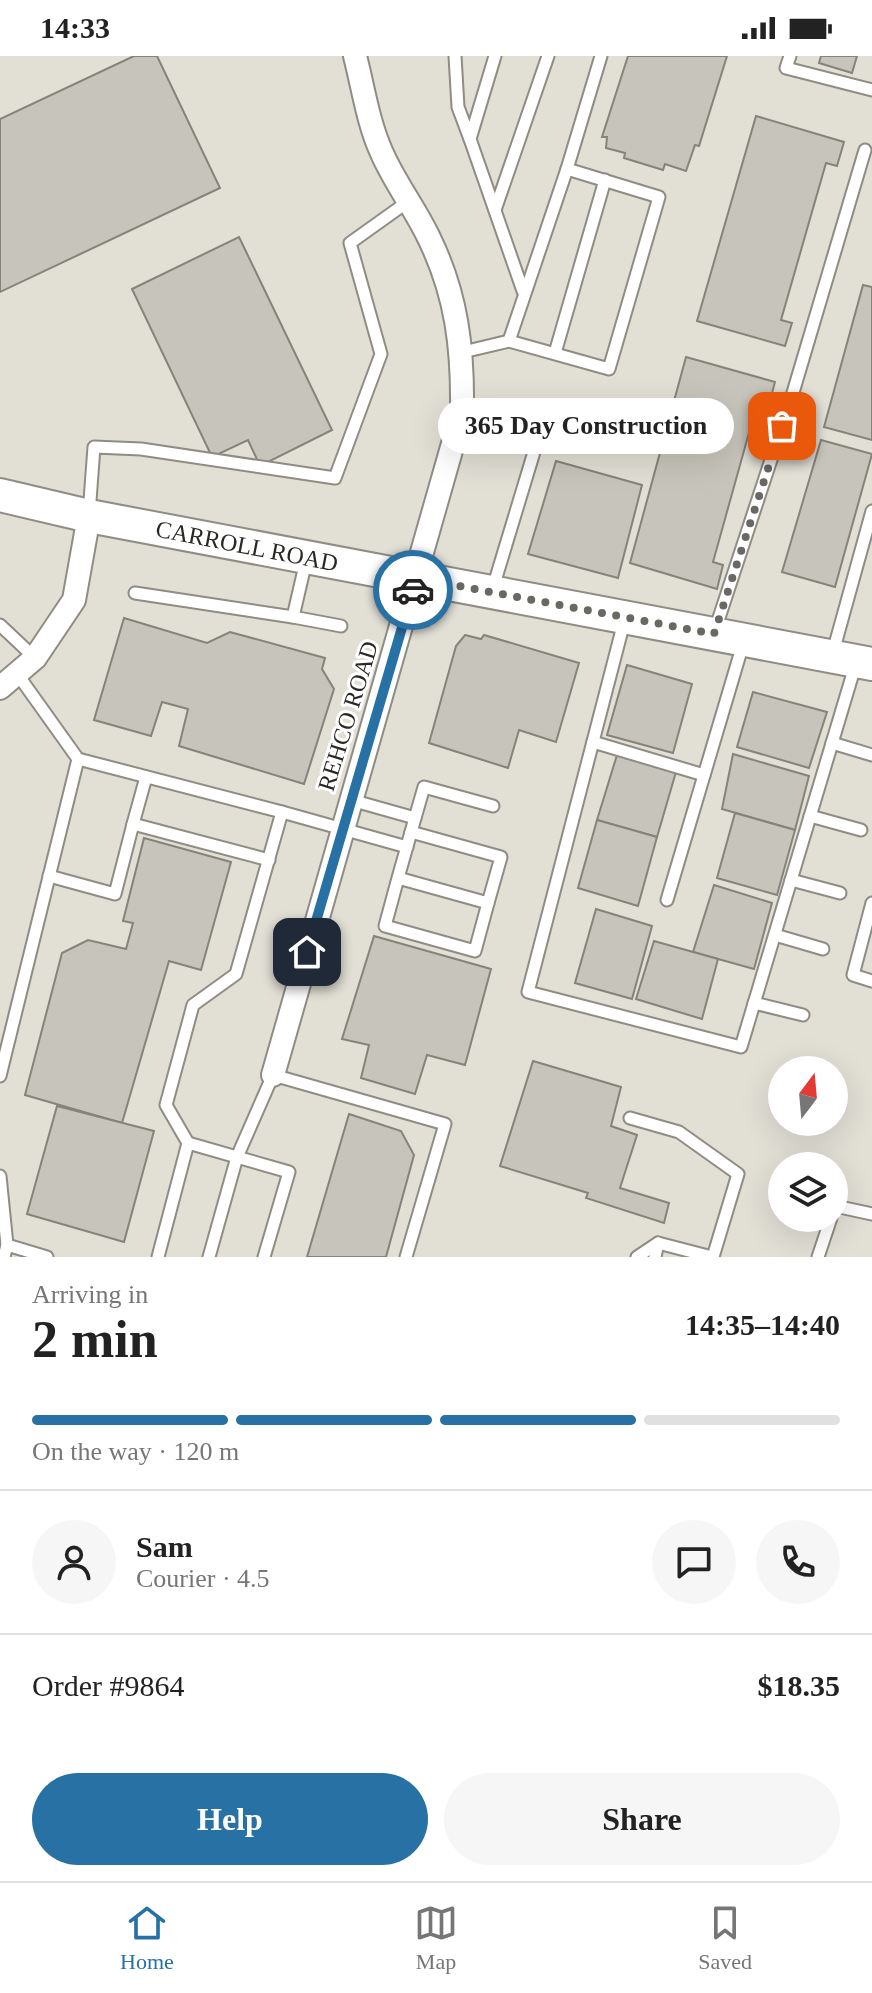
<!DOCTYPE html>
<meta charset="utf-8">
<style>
body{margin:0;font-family:"Times New Roman",serif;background:#f6f6f6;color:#222;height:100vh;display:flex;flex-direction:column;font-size:30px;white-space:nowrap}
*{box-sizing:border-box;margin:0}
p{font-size:26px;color:#767676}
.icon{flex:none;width:44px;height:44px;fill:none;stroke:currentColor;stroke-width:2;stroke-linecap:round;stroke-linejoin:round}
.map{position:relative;height:1201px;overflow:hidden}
.sheet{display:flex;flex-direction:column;background:#fff;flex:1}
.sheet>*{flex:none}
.needle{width:52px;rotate:16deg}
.controls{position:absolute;left:768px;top:1000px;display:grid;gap:16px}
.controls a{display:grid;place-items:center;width:80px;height:80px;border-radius:50%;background:#fff;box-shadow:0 8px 32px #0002;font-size:40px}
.pin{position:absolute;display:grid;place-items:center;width:68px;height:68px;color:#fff;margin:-34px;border-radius:16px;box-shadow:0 4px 12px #0006}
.courier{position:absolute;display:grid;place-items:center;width:80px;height:80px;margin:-40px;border:6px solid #2871a4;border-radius:50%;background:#fff;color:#222;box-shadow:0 2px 10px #0007}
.bubble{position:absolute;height:56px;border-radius:28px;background:#fff;box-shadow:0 8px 32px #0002;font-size:26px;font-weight:700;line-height:56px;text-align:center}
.summary em{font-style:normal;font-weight:700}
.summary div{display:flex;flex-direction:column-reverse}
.summary{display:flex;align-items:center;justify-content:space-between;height:136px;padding:0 32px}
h1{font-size:52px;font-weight:700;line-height:60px}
.bar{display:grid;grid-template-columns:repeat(4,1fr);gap:12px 8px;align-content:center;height:96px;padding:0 32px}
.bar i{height:10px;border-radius:6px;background:#e0e0e0}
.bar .selected{background:#2871a4}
.bar p{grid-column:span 4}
.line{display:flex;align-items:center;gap:20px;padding:0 32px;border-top:2px solid #e0e0e0}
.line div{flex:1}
.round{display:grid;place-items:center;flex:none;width:84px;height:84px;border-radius:42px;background:#f6f6f6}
.cta{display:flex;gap:16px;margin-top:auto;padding:16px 32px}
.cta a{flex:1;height:92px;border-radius:48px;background:#2871a4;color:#fff;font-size:32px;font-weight:700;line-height:92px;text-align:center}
.cta a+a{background:#f6f6f6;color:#222}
.status{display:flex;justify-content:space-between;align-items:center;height:56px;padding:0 40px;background:#fff;direction:ltr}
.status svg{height:22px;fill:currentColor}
.tab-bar{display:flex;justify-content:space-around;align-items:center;height:112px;border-top:2px solid #e0e0e0;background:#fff;font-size:22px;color:#767676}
.tab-bar a{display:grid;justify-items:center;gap:4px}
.tab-bar .selected{color:#2871a4}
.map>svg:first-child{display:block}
.building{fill:#c7c5bb;stroke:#85837a;stroke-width:2}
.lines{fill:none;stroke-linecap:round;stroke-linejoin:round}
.service-casing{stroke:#8e8c83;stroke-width:15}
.minor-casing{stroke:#8e8c83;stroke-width:26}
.secondary-casing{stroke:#8e8c83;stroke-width:36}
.service{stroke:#fff;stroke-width:11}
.minor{stroke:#fff;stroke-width:22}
.secondary{stroke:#fff;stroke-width:32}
.done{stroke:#6a6862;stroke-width:8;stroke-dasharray:0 14.4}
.route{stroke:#2871a4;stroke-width:10}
.labels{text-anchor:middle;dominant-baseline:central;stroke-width:6;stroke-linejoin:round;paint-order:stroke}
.street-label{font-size:24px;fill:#292824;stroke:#fff}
</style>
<div class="status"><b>14:33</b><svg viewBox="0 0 49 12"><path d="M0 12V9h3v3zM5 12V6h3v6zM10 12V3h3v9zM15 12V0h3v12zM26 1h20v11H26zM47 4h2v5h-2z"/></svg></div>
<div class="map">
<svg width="872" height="1201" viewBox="0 0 872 1201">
<rect width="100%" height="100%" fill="#e2dfd5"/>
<!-- building -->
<g class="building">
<path d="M134,0H157L220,132L0,236V63Z"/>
<path d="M628,0H727L699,90L695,89L686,115L665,108L663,114L624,102L625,97L606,92L607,81H602Z"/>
<path d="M821,0H857L852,17L819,7Z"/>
<path d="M756,60L844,86L837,110L826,107L781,264L792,267L785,290L697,265Z"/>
<path d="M239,181L332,374L260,410L248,384L212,401L132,233Z"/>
<path d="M863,229L872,231V384L824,371Z"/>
<path d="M686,301L775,326L768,352L757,348L713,506L723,509L717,533L630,507Z"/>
<path d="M821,384L872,398L835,531L782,516Z"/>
<path d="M556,405L642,429L618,522L528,498Z"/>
<path d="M124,562L207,587L230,576L325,602L322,613L334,633L304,728L179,690L188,653L162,646L151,680L94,664Z"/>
<path d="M465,579L481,583L484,579L579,607L556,686L519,674L508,712L429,687L456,590Z"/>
<path d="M627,609L692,628L673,697L607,679Z"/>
<path d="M753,636L827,656L809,712L737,691Z"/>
<path d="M733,698L809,720L795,774L722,753Z"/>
<path d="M617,699L676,716L657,781L597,764Z"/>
<path d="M735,757L795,774L777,839L717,822Z"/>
<path d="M597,764L657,781L638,850L578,832Z"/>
<path d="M144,782L231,806L201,914L169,905L122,1067L25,1039L62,897L88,884L126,893L133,867L123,865Z"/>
<path d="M714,829L772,847L754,913L693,896Z"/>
<path d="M596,853L652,870L632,943L575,927Z"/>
<path d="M374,880L491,913L465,1009L427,999L415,1038L361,1022L369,989L342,983Z"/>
<path d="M654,885L718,903L702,963L636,943Z"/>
<path d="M533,1005L621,1031L611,1070L637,1079L620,1132L669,1147L664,1167L586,1142L588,1137L500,1110Z"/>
<path d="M57,1050L154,1075L124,1186L27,1158Z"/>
<path d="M349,1058L401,1075L414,1099L386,1201H307Z"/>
</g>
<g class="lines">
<defs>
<g id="service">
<path d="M455,0L458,51L470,83L495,0"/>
<path d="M790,0L786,12L872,34"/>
<path d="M470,83L523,235"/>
<path d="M495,154L548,0"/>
<path d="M509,285L567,113"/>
<path d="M463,296L509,285L609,313L659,141L567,113L601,0"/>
<path d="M555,297L605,124"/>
<path d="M89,458L94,391L141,393L335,422L381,298L350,187L406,147"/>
<path d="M306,505L293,561L341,570"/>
<path d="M492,535L537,386L613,385"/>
<path d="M135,537L293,561"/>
<path d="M624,566L528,936L741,991L856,607"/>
<path d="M0,569L35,602"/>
<path d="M714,577L792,340L865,94"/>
<path d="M833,596L872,455"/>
<path d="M593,686L704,719"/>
<path d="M832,687L872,699"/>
<path d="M78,703L282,756L236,918L193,949L166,1049L188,1087"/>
<path d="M146,721L133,768L269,804"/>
<path d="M351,744L415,762L424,731L493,750"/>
<path d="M282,756L407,791"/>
<path d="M810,760L861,774"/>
<path d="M411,776L501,801L488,847"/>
<path d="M49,820L115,838L133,768"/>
<path d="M398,822L385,870L475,895L488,847L398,822L415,762"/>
<path d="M791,824L840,837"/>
<path d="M667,844L743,588"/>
<path d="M872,847L853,919L872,925"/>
<path d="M775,879L823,893"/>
<path d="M754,947L803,959"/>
<path d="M0,1020L78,703L18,619"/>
<path d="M630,1062L679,1076L738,1118L713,1201"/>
<path d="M0,1120L7,1189L4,1201"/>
<path d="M834,1154L835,1150L872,1158"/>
<path d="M7,1189L47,1201"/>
<path d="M158,1201L188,1087L289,1116L264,1201"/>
<path d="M209,1201L237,1101L273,1019L445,1068L406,1201"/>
<path d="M637,1201L658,1187"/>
<path d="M655,1201L658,1187L712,1201"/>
<path d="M818,1201L831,1162"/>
</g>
<g id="minor">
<path d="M0,632L35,602L74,544L89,460"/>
<path d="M273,1019L462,356C463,293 457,239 429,182C415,152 394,126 381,95C368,66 363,31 355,0"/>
</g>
<path id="secondary" d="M0,439L89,460L872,608"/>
</defs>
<!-- service casing -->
<use href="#service" class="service-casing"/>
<!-- minor casing -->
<use href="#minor" class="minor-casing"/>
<!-- secondary casing -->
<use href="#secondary" class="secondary-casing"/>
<!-- service -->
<use href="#service" class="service"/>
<!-- minor -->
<use href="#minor" class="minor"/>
<!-- secondary -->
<use href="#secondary" class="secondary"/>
</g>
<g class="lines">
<!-- done -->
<path class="done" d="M413,534L416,522L714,578L782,370"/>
<!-- route -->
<path class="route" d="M307,896L413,534"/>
</g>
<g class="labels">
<!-- street labels -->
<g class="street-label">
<text transform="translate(247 490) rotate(11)">CARROLL ROAD</text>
<text transform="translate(348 660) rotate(-73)">REHCO ROAD</text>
</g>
</g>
</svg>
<div class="controls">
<a><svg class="needle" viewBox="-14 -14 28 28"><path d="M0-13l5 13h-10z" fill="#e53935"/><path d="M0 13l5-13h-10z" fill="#767676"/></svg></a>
<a><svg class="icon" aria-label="layers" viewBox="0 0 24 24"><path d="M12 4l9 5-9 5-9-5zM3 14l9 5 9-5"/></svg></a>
</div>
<div class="pin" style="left:782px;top:370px;background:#ea580c"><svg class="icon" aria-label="bag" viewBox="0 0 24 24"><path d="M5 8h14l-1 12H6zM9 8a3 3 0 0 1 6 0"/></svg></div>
<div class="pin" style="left:307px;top:896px;background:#1f2937"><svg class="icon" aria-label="home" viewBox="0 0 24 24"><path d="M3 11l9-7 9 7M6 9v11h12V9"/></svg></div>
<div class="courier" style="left:413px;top:534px"><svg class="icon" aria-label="car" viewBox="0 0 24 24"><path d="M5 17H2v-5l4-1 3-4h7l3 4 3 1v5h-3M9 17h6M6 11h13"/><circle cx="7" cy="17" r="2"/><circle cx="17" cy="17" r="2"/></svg></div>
<div class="bubble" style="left:438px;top:342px;width:296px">365 Day Construction</div>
</div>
<section class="sheet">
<div class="summary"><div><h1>2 min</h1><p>Arriving in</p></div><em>14:35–14:40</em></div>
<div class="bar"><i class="selected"></i><i class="selected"></i><i class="selected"></i><i></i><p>On the way · 120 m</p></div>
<div class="line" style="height:144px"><a class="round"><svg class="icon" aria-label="person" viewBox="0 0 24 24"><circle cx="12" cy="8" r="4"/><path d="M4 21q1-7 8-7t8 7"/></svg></a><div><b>Sam</b><p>Courier · 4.5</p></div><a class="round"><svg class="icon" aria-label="chat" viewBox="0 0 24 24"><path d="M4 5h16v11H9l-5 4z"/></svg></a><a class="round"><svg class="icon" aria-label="phone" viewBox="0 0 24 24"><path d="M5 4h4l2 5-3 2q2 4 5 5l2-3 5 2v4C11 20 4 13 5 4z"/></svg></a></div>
<div class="line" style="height:104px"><div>Order #9864</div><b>$18.35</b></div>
<div class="cta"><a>Help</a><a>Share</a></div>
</section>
<nav class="tab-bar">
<a class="selected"><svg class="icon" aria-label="home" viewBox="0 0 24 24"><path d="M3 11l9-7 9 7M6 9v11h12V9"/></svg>Home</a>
<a><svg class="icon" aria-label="map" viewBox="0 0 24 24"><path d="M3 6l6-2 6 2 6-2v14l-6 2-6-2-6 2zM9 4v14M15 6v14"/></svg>Map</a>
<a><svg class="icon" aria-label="saved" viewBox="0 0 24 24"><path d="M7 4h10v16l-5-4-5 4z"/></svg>Saved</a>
</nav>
